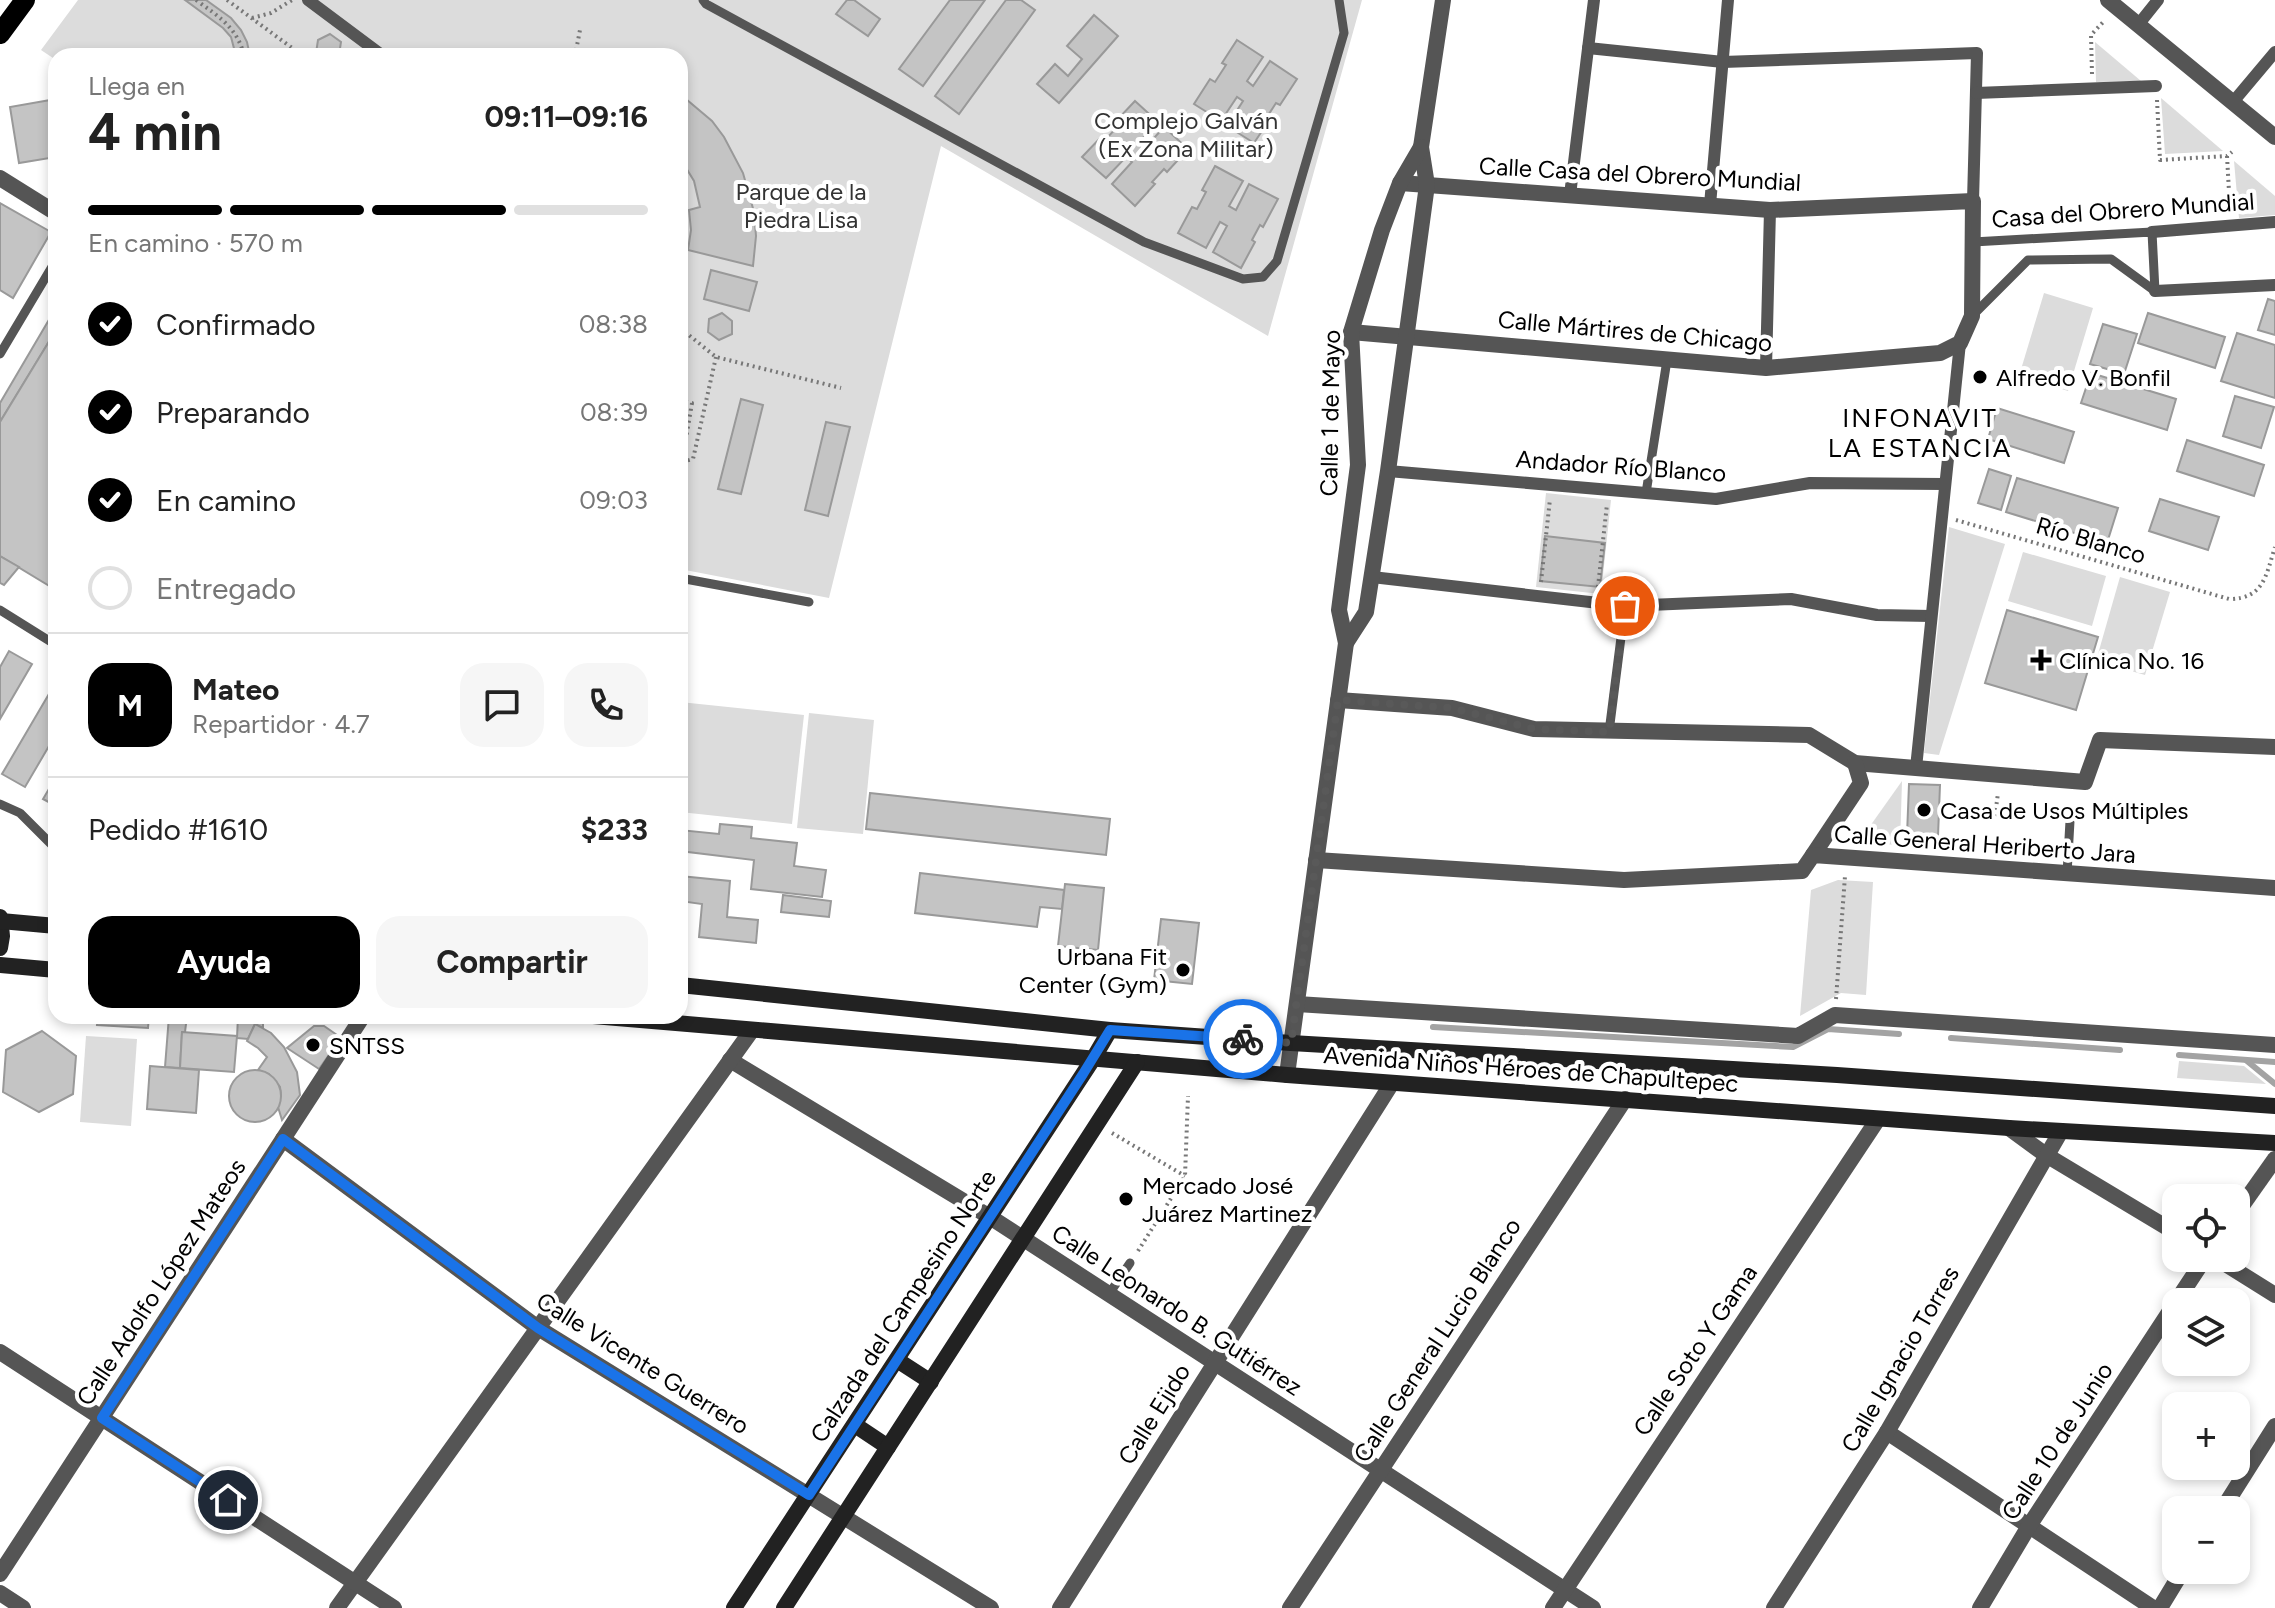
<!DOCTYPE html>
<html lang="es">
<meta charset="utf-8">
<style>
body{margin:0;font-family:Figtree,sans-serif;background:#f6f6f6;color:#222;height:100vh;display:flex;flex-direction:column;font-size:30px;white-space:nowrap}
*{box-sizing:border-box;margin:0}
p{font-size:26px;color:#767676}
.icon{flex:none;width:44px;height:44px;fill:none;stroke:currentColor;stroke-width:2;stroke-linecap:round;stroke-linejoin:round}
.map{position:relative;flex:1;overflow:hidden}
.details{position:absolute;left:48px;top:48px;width:640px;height:976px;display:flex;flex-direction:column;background:#fff;border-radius:24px;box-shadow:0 4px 12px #0003}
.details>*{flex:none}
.fabs{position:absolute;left:2162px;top:1184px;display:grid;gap:16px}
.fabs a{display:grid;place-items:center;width:88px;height:88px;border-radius:16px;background:#fff;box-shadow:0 4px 12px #0003;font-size:40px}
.pin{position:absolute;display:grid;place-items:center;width:68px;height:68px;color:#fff;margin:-34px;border:4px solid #fff;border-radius:50%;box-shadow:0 2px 8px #0007}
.courier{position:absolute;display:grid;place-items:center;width:80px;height:80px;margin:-40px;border:6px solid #1a73e8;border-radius:50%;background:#fff;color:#222;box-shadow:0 2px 10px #0007}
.summary em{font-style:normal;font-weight:700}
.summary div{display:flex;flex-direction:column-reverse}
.summary{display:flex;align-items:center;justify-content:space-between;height:136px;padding:0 40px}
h1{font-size:52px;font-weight:700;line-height:60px}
.bar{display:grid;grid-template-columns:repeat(4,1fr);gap:12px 8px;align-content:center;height:96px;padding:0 40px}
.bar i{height:10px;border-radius:6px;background:#e0e0e0}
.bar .current{background:#000}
.bar p{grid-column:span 4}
.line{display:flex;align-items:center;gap:20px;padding:0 40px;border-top:2px solid #e0e0e0}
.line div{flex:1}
.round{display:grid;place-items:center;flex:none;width:84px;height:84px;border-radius:24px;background:#f6f6f6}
ol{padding:0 40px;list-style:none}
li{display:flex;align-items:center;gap:24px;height:88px}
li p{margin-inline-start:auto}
li .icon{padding:8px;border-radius:50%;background:#000;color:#fff;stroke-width:4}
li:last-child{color:#767676}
li i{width:44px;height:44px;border:4px solid #e0e0e0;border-radius:50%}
.button{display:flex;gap:16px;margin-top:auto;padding:16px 40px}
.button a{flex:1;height:92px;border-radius:24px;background:#000;color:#fff;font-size:32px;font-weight:700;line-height:92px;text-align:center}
.button a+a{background:#f6f6f6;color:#222}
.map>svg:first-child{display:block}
.green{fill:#dcdcdc}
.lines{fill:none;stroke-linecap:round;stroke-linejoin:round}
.stream{stroke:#a3a3a3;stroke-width:6}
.building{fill:#c4c4c4;stroke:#999;stroke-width:2}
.path{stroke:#777;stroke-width:4;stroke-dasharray:2 4;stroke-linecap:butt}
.service{stroke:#555;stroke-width:9}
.pedestrian{stroke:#555;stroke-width:12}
.minor{stroke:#555;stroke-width:16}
.tertiary{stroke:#555;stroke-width:16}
.secondary{stroke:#222;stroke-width:16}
.primary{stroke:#000;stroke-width:20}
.done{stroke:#595959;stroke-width:8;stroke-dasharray:0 14.4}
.route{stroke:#1a73e8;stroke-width:10}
.poi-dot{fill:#000;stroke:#fff;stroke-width:3}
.labels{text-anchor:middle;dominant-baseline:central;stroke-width:8;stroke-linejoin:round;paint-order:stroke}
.park-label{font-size:24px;fill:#333;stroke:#fff}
.street-label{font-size:24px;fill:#000;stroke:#fff}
.poi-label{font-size:24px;fill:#000;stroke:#fff;text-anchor:start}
.neighbourhood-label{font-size:26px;letter-spacing:2px;fill:#000;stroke:#fff}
</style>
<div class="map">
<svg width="2275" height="1608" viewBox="0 0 2275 1608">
<rect width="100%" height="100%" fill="#fff"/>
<!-- green -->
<g class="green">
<path d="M78,0H1362L1268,336L941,146L829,598L680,569V452L688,407L680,405V56H56V60L41,50Z"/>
<path d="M2095,42L2141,81L2096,82Z"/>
<path d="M2161,98L2223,151L2165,154Z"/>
<path d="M2234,161L2275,196V215L2239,218Z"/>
<path d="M2044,293L2093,308L2068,391L2019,376Z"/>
<path d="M1546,493L1611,500L1601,594L1536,587Z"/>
<path d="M1949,527L2005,544L1939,755L1924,753Z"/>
<path d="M2023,552L2106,576L2092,626L2008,601Z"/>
<path d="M2120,577L2170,592L2145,675L2096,661Z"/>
<path d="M680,702L804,715L792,824L680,812Z"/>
<path d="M809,713L874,720L863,834L797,828Z"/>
<path d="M1902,781L1900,845L1858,843Z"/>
<path d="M1838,880L1873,882L1866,995L1841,993L1800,1016L1811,890Z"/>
<path d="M86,1036L137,1039L131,1126L80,1122Z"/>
<path d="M2179,1061L2244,1066L2266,1084L2177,1078Z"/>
</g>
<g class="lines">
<!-- stream -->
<g class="stream">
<path d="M1433,1027L1793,1047L1828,1029L1899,1034"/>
<path d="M1951,1038L2120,1050"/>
<path d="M2179,1055L2275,1062"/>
<path d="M2247,1061L2275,1084"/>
</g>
</g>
<!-- building -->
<g class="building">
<path d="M185,0H206L231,18L241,30L247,42L250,56H236L231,37L223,28Z"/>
<path d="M847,0H854L880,19L868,36L836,14Z"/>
<path d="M950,0H985L923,86L899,69Z"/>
<path d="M1006,0H1021L1035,10L959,114L935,96Z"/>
<path d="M1094,15L1118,36L1059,103L1037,84L1055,64L1068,76L1082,59L1067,46Z"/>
<path d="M330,34L341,42L339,55L320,56L316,53L318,40Z"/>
<path d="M1237,40L1263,57L1247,81L1253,86L1270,61L1297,79L1280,105L1276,103L1267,117L1270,119L1254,143L1227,126L1243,101L1237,97L1221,121L1194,104L1210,79L1215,82L1226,65L1222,63Z"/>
<path d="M680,94L712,121L724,137L743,173L754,212L756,236L753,266L688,250L691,230L689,210L700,207L694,181L680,158Z"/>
<path d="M56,99V157L19,163L10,107Z"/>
<path d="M1135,101L1158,122L1138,143L1144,149L1164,127L1188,149L1167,172L1164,169L1152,182L1155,184L1135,206L1112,184L1132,162L1126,157L1106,178L1082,157L1103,135L1107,138L1120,124L1116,121Z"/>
<path d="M1215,166L1243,181L1229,206L1236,210L1249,184L1278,199L1263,227L1260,225L1252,240L1255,242L1241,268L1213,252L1227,226L1220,222L1206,248L1178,233L1192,207L1197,209L1206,192L1202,190Z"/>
<path d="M0,203L51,232L13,298L0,290Z"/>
<path d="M711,270L757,282L749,311L704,299Z"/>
<path d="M2268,299L2275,301V335L2258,330Z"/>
<path d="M53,313L56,315V330L0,422V403Z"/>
<path d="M722,313L732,321V334L719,340L708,332L709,319Z"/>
<path d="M2148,313L2225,337L2215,368L2138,343Z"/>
<path d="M2103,324L2137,334L2124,374L2090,364Z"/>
<path d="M56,330V590L0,556V422Z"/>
<path d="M2237,333L2275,345V398L2221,381Z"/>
<path d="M2091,373L2176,399L2167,430L2081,403Z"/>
<path d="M2235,396L2274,407L2261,448L2223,436Z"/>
<path d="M741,399L763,405L741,494L718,489Z"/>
<path d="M1997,408L2074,432L2064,463L1988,439Z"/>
<path d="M826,422L850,427L828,516L805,510Z"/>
<path d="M2187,440L2264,465L2254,496L2177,471Z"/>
<path d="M1989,469L2011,476L2001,510L1978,503Z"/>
<path d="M2017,478L2118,508L2107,543L2006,512Z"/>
<path d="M2160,499L2219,517L2208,550L2149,531Z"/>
<path d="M1545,536L1605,543L1600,587L1540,581Z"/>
<path d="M0,556L19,567L4,585L0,583Z"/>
<path d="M2007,610L2098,637L2076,710L1985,683Z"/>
<path d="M9,651L32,664L0,719V667Z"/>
<path d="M56,682V734L25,787L2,774Z"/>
<path d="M56,777V806L43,799Z"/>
<path d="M1909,784L1940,785L1938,836L1907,835Z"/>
<path d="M870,793L1110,819L1106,855L866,829Z"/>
<path d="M720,824L752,827L751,838L797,843L794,866L826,870L822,897L751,889L754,860L680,851V830L719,834Z"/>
<path d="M920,873L1064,890L1062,909L1040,907L1037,927L915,913Z"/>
<path d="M680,876L730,881L727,917L758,920L756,943L699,937L702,904L680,901Z"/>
<path d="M1065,884L1104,888L1098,950L1058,946Z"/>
<path d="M783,895L831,901L829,917L781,912Z"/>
<path d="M1161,919L1199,923L1192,984L1154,980Z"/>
<path d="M98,1016H149L148,1028L97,1025Z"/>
<path d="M169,1016H187L185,1032H182L180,1068L165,1067Z"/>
<path d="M238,1016L263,1017V1028L255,1024L248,1039L237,1038Z"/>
<path d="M255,1024L271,1033L284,1047L297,1072L300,1095L282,1120L278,1107L281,1095L280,1087L269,1074L258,1070L267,1057L258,1048L247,1041Z"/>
<path d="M314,1026H324L337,1035L338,1042L319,1069L287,1048Z"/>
<path d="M42,1031L76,1056L73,1094L39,1112L3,1092L6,1050Z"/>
<path d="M182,1032L237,1036L234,1072L180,1068Z"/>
<path d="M150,1066L199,1070L196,1113L147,1109Z"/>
<circle cx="255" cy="1096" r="26"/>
</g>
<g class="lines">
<!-- path -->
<g class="path">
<path d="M196,0C218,16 238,28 244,56"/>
<path d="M227,0L303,56"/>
<path d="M252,18L271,13L292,0"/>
<path d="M285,56L291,47"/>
<path d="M575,56L580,30"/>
<path d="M2092,74L2091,35L2105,20"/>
<path d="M2157,100L2160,160L2227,156L2232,152"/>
<path d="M2227,156L2230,210"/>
<path d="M680,205L682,221L680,246"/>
<path d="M680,328L716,357L841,388"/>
<path d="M680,401L692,403L682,462L693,459L716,357"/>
<path d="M1956,520L2229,599C2264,599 2266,575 2275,547"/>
<path d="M1541,582L1550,499"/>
<path d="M1598,587L1607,504"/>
<path d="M1995,816L1998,793"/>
<path d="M1836,999L1845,876"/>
<path d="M1112,1133L1185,1176"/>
<path d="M1138,1251L1185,1176L1188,1096"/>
</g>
<!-- service -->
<g class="service">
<path d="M703,0L706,4L1144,242L1243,279L1263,277L1277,261L1344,33L1339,0"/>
<path d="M1973,242L2152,232L2155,291"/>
<path d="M1972,316L2028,260L2111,259L2155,291"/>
<path d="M0,354L56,260"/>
<path d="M1646,493L1667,360"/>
<path d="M680,578L809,602"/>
<path d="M0,610L56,645"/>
<path d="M1609,732L1625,606"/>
<path d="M0,804L20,813L56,849"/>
<path d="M2067,874L2070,821"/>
<path d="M1109,1294L1130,1263"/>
</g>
<!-- pedestrian -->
<g class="pedestrian">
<path d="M308,0L383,56"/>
<path d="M2138,25L2158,0"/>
<path d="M1588,48L1723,62L1977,53L1973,201"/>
<path d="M1976,93L2156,86"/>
<path d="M2233,102L2275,52"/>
<path d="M1570,195L1594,0"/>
<path d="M1710,205L1728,0"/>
<path d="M2152,232L2275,222"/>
<path d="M2155,291L2275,285"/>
<path d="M1766,368L1770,210"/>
<path d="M1388,471L1716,499L1810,483L1945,484"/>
<path d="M1372,577L1625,606L1791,599L1877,615L1931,616"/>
<path d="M1916,768L1960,343"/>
</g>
<!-- minor -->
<g class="minor">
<path d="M2108,0L2275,137"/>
<path d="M0,178L56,213"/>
<path d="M1351,332L1766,368L1940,353L1960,343L1972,316L1973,201L1770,210L1400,183"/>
<path d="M1338,700L1452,708L1534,729L1809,735L1855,763L2085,782L2100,740L2275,747"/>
<path d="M1813,855L1861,783L1855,763"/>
<path d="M1316,860L1624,880L1802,871L1813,855L2275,888"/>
<path d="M1297,1004L1798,1036L1835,1015L2275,1045"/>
<path d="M730,1060L990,1217L1593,1608"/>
<path d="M2009,1128L2046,1155L2176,1233"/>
<path d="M283,1139L538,1328L991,1608"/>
<path d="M2236,1214L2275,1159"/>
<path d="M2216,1258L2275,1295"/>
<path d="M2176,1302L2205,1258"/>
<path d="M1887,1432L2153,1608"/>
<path d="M2222,1510L2275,1426"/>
<path d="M0,1574L363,1016"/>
<path d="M337,1608L752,1030"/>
<path d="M1060,1608L1392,1083"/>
<path d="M1290,1608L1625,1099"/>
<path d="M1553,1608L1878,1119"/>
<path d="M1774,1608L1887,1432L2061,1131"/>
<path d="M1980,1608L2029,1526L2176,1302"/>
<path d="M2160,1608L2183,1570"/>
</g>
<!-- tertiary -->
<g class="tertiary">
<path d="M1346,643L1366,612L1388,471L1427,185L1421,147L1443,0"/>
<path d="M1287,1075L1346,643L1339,610L1358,465L1351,332L1382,230L1400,183L1421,147"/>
<path d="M0,1352L394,1608"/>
<path d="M0,1593L23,1608"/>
</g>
<!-- secondary -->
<g class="secondary">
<path d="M0,917L2,936L0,948"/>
<path d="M1,921L56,926"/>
<path d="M0,965L56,970"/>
<path d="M680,985L1110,1030L1291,1043L1837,1075L2275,1106"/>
<path d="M593,1016L1287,1075L2009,1128L2275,1143"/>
<path d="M897,1360L931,1382"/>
<path d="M855,1425L888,1447"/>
<path d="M734,1608L1093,1059L1110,1030"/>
<path d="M784,1608L1137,1062"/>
</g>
<!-- primary -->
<path class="primary" d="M0,34L25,0"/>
</g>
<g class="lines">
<!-- done -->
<path class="done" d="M1243,1039L1291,1043L1338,700L1452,708L1534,729L1609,732L1625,606"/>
<!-- route -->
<path class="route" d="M228,1500L102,1418L283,1139L538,1328L809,1495L1083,1074L1110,1030L1243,1039"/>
</g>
<!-- markers -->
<g class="poi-dot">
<circle cx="1980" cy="377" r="8"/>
<path d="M2037 648h8v8h8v8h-8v8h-8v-8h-8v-8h8z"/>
<circle cx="1924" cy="810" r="8"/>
<circle cx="1183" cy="970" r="8"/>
<circle cx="313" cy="1045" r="8"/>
<circle cx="1126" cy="1199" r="8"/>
</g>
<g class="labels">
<!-- park labels -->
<g class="park-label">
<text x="1186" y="120">Complejo Galván<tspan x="1186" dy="28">(Ex Zona Militar)</tspan></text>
<text x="801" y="191">Parque de la<tspan x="801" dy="28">Piedra Lisa</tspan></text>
</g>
<!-- street labels -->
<g class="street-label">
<text transform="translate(1640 174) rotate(3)">Calle Casa del Obrero Mundial</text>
<text transform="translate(2123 210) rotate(-4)">Casa del Obrero Mundial</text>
<text transform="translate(1635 331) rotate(5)">Calle Mártires de Chicago</text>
<text transform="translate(1330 413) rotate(-89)">Calle 1 de Mayo</text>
<text transform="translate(1621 466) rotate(4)">Andador Río Blanco</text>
<text transform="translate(2091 540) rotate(16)">Río Blanco</text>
<text transform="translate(1985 844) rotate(4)">Calle General Heriberto Jara</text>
<text transform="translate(1531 1069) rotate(4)">Avenida Niños Héroes de Chapultepec</text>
<text transform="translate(161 1282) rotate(-57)">Calle Adolfo López Mateos</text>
<text transform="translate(903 1306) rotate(-57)">Calzada del Campesino Norte</text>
<text transform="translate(1177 1310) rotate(33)">Calle Leonardo B. Gutiérrez</text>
<text transform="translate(1437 1340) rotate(-57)">Calle General Lucio Blanco</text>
<text transform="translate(1695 1350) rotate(-56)">Calle Soto Y Gama</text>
<text transform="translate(1900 1359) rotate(-60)">Calle Ignacio Torres</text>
<text transform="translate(643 1363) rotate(32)">Calle Vicente Guerrero</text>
<text transform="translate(1154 1414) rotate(-58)">Calle Ejido</text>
<text transform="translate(2057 1441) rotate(-57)">Calle 10 de Junio</text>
</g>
<!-- poi labels -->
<g class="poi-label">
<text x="1996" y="377">Alfredo V. Bonfil</text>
<text x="2059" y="660">Clínica No. 16</text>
<text x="1940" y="810">Casa de Usos Múltiples</text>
<text x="1167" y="956" text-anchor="end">Urbana Fit<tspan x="1167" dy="28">Center (Gym)</tspan></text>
<text x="329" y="1045">SNTSS</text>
<text x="1142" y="1185">Mercado José<tspan x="1142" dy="28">Juárez Martinez</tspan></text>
</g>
<!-- neighbourhood labels -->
<g class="neighbourhood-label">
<text x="1920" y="418">INFONAVIT<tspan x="1920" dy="30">LA ESTANCIA</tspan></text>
</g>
</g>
</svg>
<div class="fabs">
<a><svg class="icon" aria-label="locate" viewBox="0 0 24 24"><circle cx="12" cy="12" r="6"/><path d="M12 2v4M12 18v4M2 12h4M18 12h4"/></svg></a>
<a><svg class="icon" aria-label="layers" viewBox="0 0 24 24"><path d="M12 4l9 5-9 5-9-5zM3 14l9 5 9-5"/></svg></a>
<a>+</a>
<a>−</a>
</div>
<div class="pin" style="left:1625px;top:606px;background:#ea580c"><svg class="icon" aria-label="bag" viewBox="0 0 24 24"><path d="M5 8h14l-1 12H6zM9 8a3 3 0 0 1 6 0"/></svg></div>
<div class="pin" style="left:228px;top:1500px;background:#1f2937"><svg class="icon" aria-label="home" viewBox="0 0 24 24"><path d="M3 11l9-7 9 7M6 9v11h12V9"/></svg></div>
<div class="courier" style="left:1243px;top:1039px"><svg class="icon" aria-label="bike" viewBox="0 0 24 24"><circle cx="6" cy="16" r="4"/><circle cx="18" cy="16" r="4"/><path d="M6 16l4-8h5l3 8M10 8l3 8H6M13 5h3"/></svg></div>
<section class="details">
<div class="summary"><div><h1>4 min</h1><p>Llega en</p></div><em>09:11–09:16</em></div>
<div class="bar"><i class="current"></i><i class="current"></i><i class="current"></i><i></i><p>En camino · 570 m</p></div>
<ol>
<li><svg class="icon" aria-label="check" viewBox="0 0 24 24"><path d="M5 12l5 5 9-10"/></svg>Confirmado<p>08:38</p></li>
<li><svg class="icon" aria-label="check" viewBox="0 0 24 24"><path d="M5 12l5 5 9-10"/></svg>Preparando<p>08:39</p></li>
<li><svg class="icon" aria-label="check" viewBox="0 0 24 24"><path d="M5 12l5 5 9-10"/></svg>En camino<p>09:03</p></li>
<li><i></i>Entregado</li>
</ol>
<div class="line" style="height:144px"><b class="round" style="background:#000;color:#fff">M</b><div><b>Mateo</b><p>Repartidor · 4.7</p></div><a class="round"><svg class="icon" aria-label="chat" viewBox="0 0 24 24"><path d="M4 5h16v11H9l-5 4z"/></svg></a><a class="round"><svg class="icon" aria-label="phone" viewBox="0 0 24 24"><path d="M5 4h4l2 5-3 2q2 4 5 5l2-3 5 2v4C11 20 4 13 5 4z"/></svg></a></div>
<div class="line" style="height:104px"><div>Pedido #1610</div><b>$233</b></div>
<div class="button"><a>Ayuda</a><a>Compartir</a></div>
</section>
</div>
